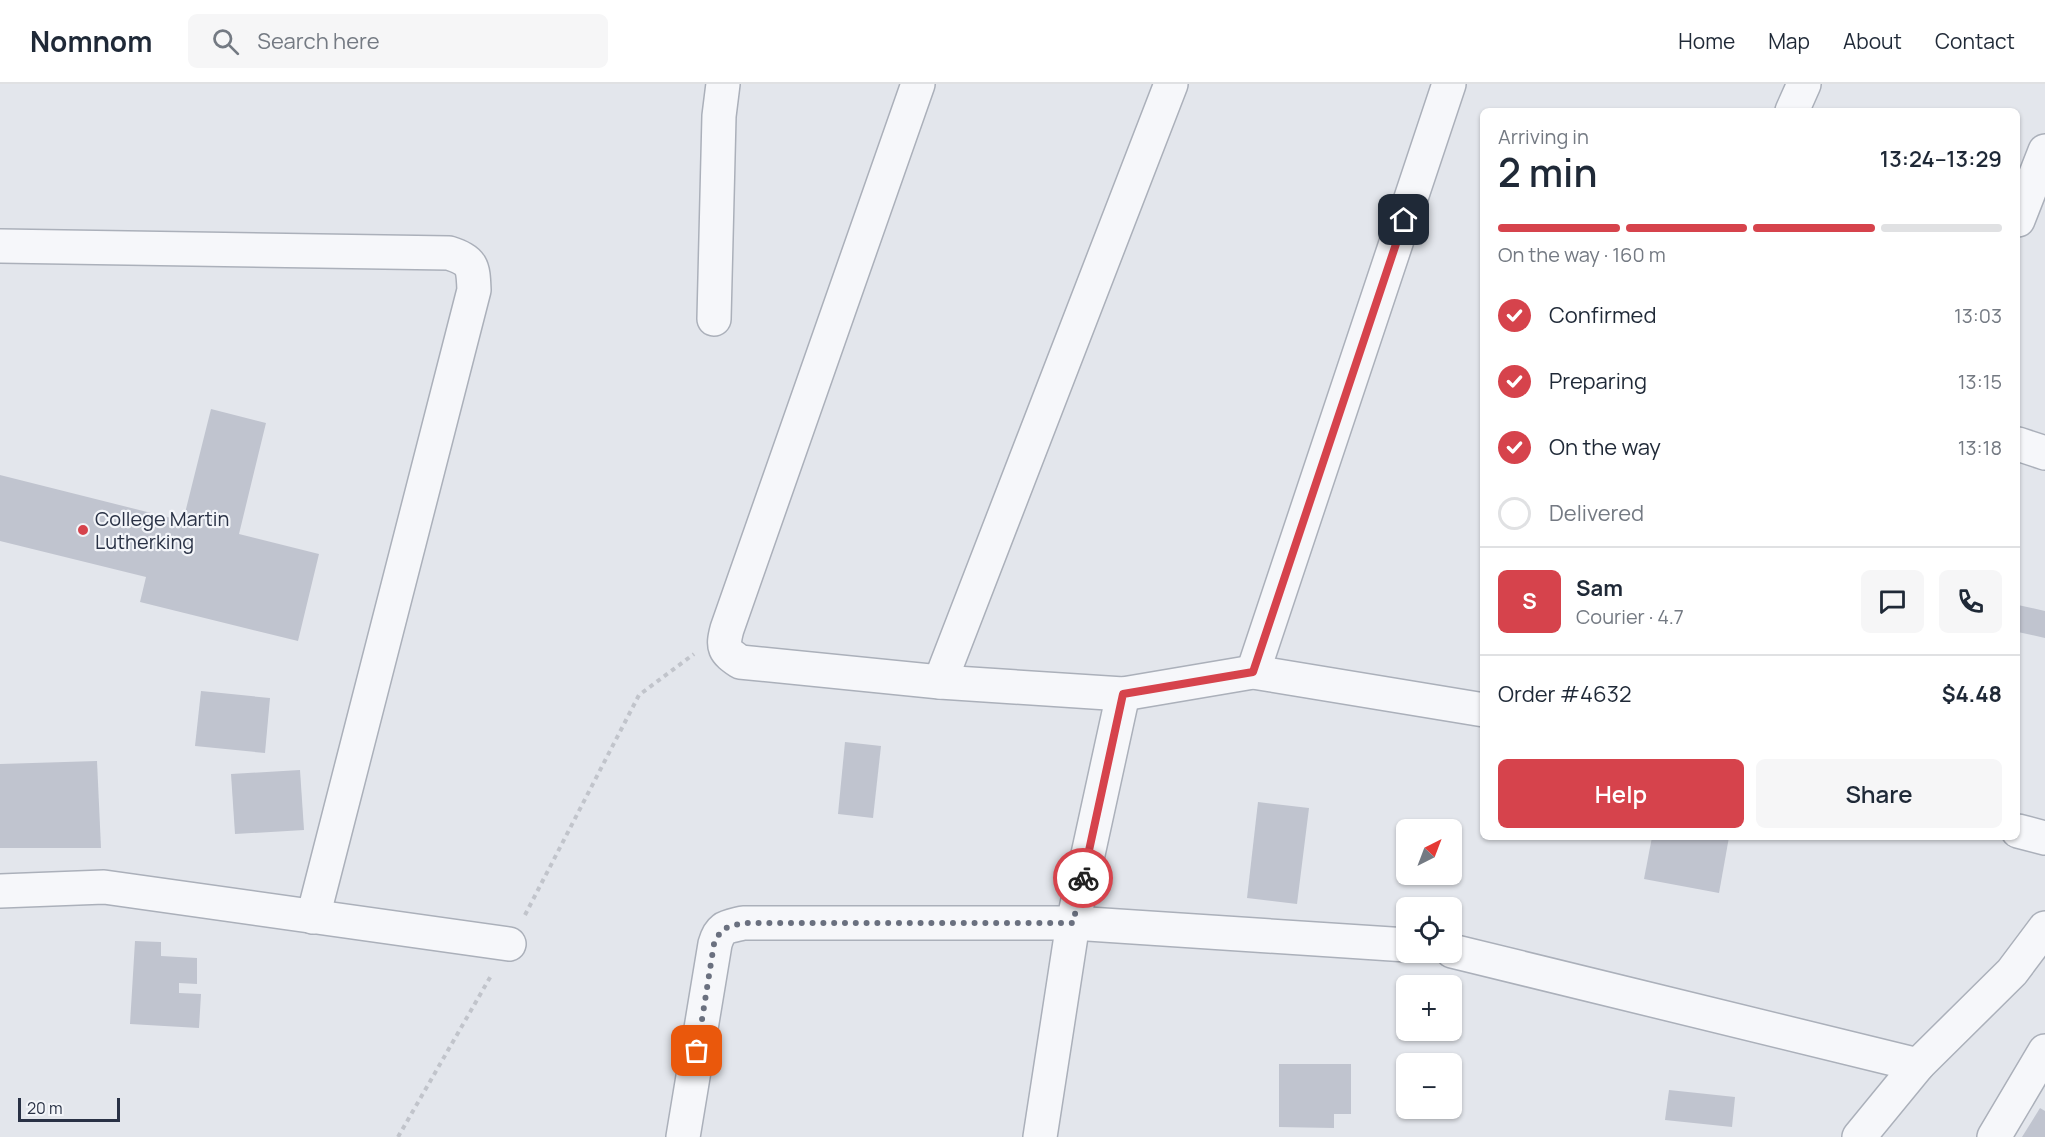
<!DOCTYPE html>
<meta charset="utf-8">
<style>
body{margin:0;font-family:Manrope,sans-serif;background:#f6f6f7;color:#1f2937;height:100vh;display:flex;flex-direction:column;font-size:22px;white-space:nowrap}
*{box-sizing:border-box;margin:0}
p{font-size:20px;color:#747a83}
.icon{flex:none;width:33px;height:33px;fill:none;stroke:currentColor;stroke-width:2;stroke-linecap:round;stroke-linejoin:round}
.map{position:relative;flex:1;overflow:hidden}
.details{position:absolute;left:1480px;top:24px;width:540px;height:732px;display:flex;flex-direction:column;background:#fff;border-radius:9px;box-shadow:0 2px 4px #0004}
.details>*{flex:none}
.needle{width:39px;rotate:42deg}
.tools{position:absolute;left:1396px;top:735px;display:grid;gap:12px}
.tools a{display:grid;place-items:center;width:66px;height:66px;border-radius:9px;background:#fff;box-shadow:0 2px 4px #0004;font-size:30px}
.scale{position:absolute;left:18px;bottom:15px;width:102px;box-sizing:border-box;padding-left:6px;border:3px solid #293145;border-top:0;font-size:16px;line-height:21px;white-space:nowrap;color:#293145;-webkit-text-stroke:4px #f3f5f9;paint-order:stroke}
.pin{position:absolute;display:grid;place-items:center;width:51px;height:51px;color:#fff;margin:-26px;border-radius:12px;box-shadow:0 3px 9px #0006}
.courier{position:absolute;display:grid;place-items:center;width:60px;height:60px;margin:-30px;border:4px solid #d6434c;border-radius:50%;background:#fff;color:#222;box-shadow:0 2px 8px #0007}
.headline em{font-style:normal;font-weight:600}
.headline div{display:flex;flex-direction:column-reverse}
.headline{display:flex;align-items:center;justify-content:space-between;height:102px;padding:0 18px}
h1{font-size:39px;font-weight:600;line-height:45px}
.bar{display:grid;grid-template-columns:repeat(4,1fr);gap:9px 6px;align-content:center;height:72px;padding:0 18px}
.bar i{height:8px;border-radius:4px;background:#e0e1e3}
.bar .current{background:#d6434c}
.bar p{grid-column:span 4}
.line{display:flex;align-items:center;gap:15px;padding:0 18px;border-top:2px solid #e0e1e3}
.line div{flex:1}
.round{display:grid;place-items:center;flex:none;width:63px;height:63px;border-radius:9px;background:#f6f6f7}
ol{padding:0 18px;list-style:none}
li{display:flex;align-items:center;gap:18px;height:66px}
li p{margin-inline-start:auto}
li .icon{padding:6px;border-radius:50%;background:#d6434c;color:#fff;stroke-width:4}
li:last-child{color:#747a83}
li i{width:33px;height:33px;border:3px solid #e0e1e3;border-radius:50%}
.action{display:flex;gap:12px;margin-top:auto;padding:12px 18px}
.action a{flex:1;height:69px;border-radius:9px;background:#d6434c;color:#fff;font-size:24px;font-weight:600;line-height:69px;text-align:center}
.action a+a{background:#f6f6f7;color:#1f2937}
header{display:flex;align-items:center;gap:36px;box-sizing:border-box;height:84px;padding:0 30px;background:#fff;border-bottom:2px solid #e0e1e3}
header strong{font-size:28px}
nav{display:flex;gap:33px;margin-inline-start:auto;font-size:21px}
.search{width:420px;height:54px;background:#f6f6f7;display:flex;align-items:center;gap:15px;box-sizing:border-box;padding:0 21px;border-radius:9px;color:#747a83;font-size:22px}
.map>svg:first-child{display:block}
.building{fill:#c0c4cf}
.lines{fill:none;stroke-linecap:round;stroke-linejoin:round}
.minor-casing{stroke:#abb0ba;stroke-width:36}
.path{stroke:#c1c4cb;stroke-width:4;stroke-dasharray:4.5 4.5;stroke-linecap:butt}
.minor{stroke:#f6f7fa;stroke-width:33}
.done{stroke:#6a707f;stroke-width:6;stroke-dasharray:0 10.8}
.route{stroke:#d6434c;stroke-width:8}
.poi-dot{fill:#d6434c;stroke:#f3f5f9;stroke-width:2}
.labels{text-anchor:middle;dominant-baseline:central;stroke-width:4.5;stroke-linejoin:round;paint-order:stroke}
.poi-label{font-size:20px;fill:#293145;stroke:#f3f5f9;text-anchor:start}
</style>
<header>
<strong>Nomnom</strong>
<div class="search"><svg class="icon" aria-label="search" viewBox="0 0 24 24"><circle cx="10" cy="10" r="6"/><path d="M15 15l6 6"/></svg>Search here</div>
<nav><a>Home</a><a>Map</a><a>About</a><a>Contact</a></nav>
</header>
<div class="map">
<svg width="2045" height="1053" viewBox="0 0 2045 1053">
<rect width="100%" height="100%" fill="#e3e6ec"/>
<!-- building -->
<g class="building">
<path d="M211,325L266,339L239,450L319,470L298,557L140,518L146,493L0,457V391L183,437Z"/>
<path d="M2018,521L2045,527V554L2018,548Z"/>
<path d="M201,607L270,614L265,669L195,662Z"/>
<path d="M845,658L881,662L873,734L838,730Z"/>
<path d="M97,677L101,764H0V680Z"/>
<path d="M300,686L304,746L235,750L231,690Z"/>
<path d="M1258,718L1309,724L1297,820L1247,814Z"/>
<path d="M1652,753H1729L1719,809L1644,795Z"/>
<path d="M135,857L161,858V872L197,874V900L179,899V909L201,910L199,944L130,940Z"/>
<path d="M1279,980H1351V1030H1334V1044L1279,1043Z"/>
<path d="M1669,1006L1735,1013L1732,1043L1665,1036Z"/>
<path d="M2040,1024L2045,1027V1053H2022Z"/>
</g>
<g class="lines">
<defs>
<g id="minor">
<path d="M918,0L727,545C722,564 724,567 740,578L940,598L1123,610L1253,588L1484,626"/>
<path d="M1792,27L1804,0"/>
<path d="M2018,136L2045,67"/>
<path d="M0,162L449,169C473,177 473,182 474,206L313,833"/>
<path d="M714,235L719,32L723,0"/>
<path d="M2018,360L2045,369"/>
<path d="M1253,588L1449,0"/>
<path d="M940,598L1171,0"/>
<path d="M2018,747L2045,754"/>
<path d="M0,807L104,803L509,860"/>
<path d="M1452,867L1918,981"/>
<path d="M683,1053L715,860C720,842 727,843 743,839H1073L1407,861"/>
<path d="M1040,1053L1073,839L1123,610"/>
<path d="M1859,1053L1918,981L2012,888L2045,844"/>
<path d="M1994,1053L2045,967"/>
</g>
</defs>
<!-- minor casing -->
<use href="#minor" class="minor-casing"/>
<!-- path -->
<g class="path">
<path d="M525,831L639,611L694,570"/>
<path d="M398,1053L492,890"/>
</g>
<!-- minor -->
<use href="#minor" class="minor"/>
</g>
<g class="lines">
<!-- done -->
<path class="done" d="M697,967L714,860C721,843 727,843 743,839H1073L1083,794"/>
<!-- route -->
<path class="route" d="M1083,794L1123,610L1253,588L1404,136"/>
</g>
<!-- markers -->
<circle class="poi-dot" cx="83" cy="446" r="6"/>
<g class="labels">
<!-- poi labels -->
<g class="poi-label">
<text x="95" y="434">College Martin<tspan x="95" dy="23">Lutherking</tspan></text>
</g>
</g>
</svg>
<div class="tools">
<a><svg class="needle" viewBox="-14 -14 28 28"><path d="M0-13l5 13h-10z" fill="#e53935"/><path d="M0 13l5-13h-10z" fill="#747a83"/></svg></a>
<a><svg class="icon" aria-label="locate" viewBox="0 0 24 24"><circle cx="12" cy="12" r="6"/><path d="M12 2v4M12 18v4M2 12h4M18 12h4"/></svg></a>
<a>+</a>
<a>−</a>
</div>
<div class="scale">20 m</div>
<div class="pin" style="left:697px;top:967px;background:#ea580c"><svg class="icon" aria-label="bag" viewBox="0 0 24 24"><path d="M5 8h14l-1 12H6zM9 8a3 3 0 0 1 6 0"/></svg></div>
<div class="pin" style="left:1404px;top:136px;background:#1f2937"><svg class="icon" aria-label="home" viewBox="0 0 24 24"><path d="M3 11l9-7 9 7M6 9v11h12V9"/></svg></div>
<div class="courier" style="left:1083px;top:794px"><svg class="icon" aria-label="bike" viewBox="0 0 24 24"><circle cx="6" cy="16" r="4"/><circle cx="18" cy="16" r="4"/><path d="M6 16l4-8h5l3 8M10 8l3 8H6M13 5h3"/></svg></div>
<section class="details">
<div class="headline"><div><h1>2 min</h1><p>Arriving in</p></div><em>13:24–13:29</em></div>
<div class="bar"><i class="current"></i><i class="current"></i><i class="current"></i><i></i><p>On the way · 160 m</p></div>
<ol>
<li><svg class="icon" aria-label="check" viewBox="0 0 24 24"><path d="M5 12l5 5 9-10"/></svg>Confirmed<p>13:03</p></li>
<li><svg class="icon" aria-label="check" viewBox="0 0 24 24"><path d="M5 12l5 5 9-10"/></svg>Preparing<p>13:15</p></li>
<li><svg class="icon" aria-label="check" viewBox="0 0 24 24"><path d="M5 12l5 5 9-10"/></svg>On the way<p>13:18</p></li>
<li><i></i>Delivered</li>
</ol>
<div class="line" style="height:108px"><b class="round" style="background:#d6434c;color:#fff">S</b><div><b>Sam</b><p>Courier · 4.7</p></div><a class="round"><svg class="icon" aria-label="chat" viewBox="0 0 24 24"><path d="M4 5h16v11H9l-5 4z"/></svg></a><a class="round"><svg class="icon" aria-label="phone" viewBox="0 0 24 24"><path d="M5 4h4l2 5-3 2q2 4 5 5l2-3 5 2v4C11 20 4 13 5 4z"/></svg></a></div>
<div class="line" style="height:78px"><div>Order #4632</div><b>$4.48</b></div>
<div class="action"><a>Help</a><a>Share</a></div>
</section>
</div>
